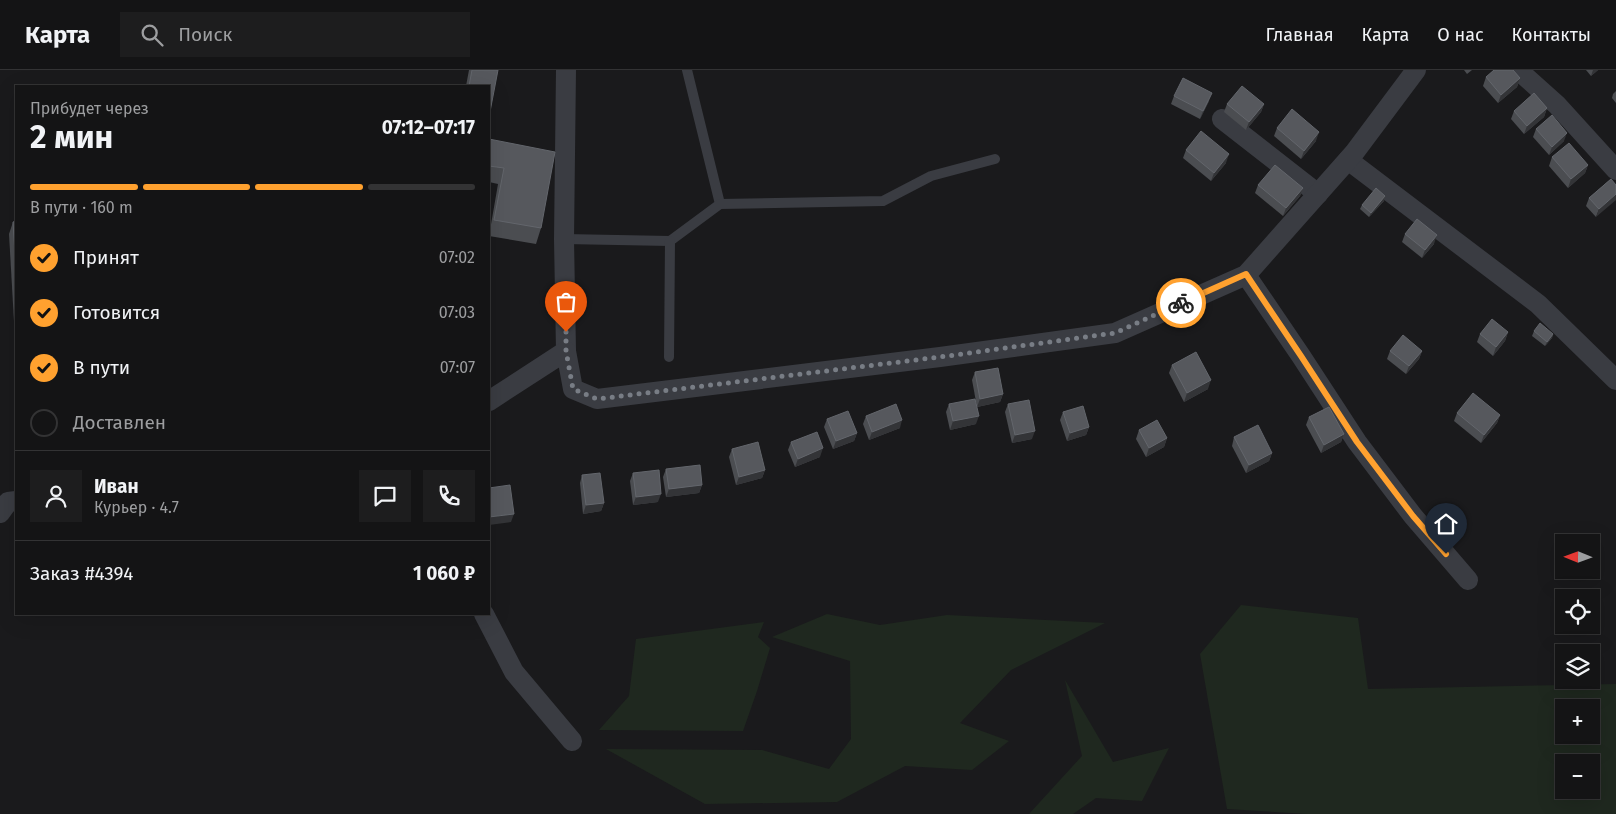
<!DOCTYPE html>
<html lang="ru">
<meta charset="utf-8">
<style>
body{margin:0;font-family:"Fira Sans",sans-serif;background:#1d1d1e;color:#f1f3f6;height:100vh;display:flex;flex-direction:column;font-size:19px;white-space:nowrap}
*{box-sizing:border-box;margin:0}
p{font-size:16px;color:#9d9ea0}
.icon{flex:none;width:28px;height:28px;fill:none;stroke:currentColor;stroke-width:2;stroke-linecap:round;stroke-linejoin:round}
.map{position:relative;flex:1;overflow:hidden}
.drawer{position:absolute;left:15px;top:15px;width:475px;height:530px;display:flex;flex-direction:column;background:#141415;border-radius:0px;box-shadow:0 5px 20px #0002,0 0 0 1px #333334}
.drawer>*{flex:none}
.needle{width:32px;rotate:271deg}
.fabs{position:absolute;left:1555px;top:464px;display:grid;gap:10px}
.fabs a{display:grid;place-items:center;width:45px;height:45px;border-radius:0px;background:#141415;box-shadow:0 5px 20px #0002,0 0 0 1px #333334;font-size:25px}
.pin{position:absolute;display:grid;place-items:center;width:42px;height:42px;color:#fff;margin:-51px -21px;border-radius:50% 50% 50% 0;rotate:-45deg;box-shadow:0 0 5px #0007}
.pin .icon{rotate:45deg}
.courier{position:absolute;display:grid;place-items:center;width:50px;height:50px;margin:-25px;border:4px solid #ffa12f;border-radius:50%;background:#fff;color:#222;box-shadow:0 1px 6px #0007}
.summary em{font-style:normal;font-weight:700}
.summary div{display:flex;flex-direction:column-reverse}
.summary{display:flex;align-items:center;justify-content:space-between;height:85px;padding:0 15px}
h1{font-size:32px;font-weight:700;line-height:38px}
.bar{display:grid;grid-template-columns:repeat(4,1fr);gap:8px 5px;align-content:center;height:60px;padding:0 15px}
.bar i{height:6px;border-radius:4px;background:#333334}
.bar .current{background:#ffa12f}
.bar p{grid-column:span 4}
.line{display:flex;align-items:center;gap:12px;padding:0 15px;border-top:1px solid #333334}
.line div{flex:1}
.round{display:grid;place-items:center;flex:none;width:52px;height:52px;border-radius:0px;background:#1d1d1e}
ol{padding:0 15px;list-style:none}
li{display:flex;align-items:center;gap:15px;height:55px}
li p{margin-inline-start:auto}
li .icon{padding:5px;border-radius:50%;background:#ffa12f;color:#111;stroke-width:4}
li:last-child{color:#9d9ea0}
li i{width:28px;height:28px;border:2px solid #333334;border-radius:50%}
header{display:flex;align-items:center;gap:30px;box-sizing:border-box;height:70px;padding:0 25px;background:#141415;border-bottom:1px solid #333334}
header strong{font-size:24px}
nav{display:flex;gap:28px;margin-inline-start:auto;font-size:18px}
.search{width:350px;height:45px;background:#1d1d1e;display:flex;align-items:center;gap:12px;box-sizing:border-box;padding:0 18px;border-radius:0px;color:#9d9ea0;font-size:19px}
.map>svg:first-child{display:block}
.green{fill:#1f281f;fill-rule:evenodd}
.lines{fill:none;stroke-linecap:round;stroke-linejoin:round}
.lane{stroke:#3a3c42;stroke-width:10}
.street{stroke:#3a3c42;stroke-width:20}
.wall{fill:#4b4d51}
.shaded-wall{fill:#333437}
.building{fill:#56585d;stroke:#63666c}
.done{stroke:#787d85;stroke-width:5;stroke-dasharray:0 9}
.route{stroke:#ffa12f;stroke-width:6}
</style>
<header>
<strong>Карта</strong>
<div class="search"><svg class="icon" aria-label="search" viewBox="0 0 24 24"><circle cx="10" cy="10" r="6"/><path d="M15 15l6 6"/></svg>Поиск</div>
<nav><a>Главная</a><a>Карта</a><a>О нас</a><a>Контакты</a></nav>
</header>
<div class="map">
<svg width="1616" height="744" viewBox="0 0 1616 744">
<rect width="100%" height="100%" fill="#1a1a1c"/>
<!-- green -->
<g class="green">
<path d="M1241,535L1358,548L1368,619L1616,614V744H1307L1227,739L1200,584ZM1564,638H1591V665H1564ZM1564,692H1591V720H1564Z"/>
<path d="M827,544L880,555L947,545L1105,553L1011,600L960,653L1009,671L972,700L905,696L837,732L705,734L606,679L762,680L829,699L851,669L850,591L772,567Z"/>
<path d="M764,552L758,567L770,578L757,621L743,661L599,660L629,626L636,569Z"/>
<path d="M1065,610L1113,692L1169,678L1142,731L1096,728L1073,744H1029L1082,686Z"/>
</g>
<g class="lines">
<!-- lane -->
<g class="lane">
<path d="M687,0L720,134"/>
<path d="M564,169L670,171L720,134L883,131L931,106L995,89"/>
<path d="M669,287L670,171"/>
</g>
<!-- street -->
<g class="street">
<path d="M566,0L564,169L566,281"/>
<path d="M1518,0L1557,35L1616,100"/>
<path d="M1222,49L1318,124"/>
<path d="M1348,90L1538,234L1616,310"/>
<path d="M1246,205L1301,286L1357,372L1413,446L1468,510"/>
<path d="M489,331L566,281L573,319L597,329L940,287L1115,263L1246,205L1354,83L1416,0"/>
<path d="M0,443L8,432L16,431"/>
<path d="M484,544L514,602L572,671"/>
</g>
</g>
<!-- wall -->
<g class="wall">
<path d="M469,0H498L489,16H466Z"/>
<path d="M1464,0H1472L1467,4Z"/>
<path d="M1586,0H1598L1591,6Z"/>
<path d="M1486,7L1520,8L1517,17L1498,33L1483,16Z"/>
<path d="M1616,21V33L1612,28L1613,24Z"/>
<path d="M1174,26L1209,31L1200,49L1171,34Z"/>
<path d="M1227,34H1264L1261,42L1246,60L1224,42Z"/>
<path d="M1547,38L1544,47L1524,64L1511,49L1514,41Z"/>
<path d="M1277,58L1316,71L1301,89L1274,66Z"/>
<path d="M1536,59L1564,71L1549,85L1533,67Z"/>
<path d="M489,69L541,158L536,174L489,166L498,114L489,112Z"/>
<path d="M1186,80L1226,93L1211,111L1183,88Z"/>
<path d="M1552,87L1588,95L1585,103L1568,118L1549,96Z"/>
<path d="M1611,109L1596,147L1586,136L1589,128Z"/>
<path d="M1258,115L1303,118L1300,126L1283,146L1255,123Z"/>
<path d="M1385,126L1384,131L1369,147L1360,139L1362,135Z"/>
<path d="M16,151V286L9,164L13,152Z"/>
<path d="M1405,164L1434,174L1422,188L1402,172Z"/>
<path d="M1534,261L1553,264L1552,268L1545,276L1532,266Z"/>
<path d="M1508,262L1505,271L1493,286L1477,272L1480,264Z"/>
<path d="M1390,281H1422L1419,289L1406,304L1387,289Z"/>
<path d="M1172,295L1208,319L1184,332L1169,303Z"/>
<path d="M975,302L1003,324L1000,332L977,337L972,310Z"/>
<path d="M949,334L976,354L950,360L946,342Z"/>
<path d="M1008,334L1032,369L1012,373L1005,342Z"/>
<path d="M1063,342L1089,357L1086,365L1067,371L1060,350Z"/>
<path d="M1457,343L1500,345L1497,353L1481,373L1454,351Z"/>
<path d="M866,346L900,358L869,370L863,354Z"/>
<path d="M1309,347L1344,364L1341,372L1321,383L1306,355Z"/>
<path d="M827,349L857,363L854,371L833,379L824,357Z"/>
<path d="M1139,360L1167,368L1164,377L1146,387L1136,369Z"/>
<path d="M1234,367L1272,383L1269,391L1246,403L1232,376Z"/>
<path d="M791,372L820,387L795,397L788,380Z"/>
<path d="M732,379L765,400L762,408L736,415L729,387Z"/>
<path d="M666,399L702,415L699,423L666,427L663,407Z"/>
<path d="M633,403L658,432L633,435L630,411Z"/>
<path d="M582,405L604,433L601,441L583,444L580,413Z"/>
</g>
<!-- shaded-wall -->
<g class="shaded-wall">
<path d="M1593,0H1598L1591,6Z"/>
<path d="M1520,8L1517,17L1498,33L1501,25Z"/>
<path d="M1212,23L1209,31L1200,49L1203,41Z"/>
<path d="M1264,34L1261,42L1246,60L1249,52Z"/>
<path d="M1547,38L1544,47L1524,64L1527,56Z"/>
<path d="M1319,62L1316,71L1301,89L1304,81Z"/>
<path d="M1567,63L1564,71L1549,85L1552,77Z"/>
<path d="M1229,84L1226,93L1211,111L1214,103Z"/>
<path d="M1588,95L1585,103L1568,118L1571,109Z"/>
<path d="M1303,118L1300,126L1283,146L1286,138Z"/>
<path d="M1616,124V130L1596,147L1599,139Z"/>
<path d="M1385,126L1384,131L1369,147L1371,143Z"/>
<path d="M1437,165L1434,174L1422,188L1425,180Z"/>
<path d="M1508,262L1505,271L1493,286L1496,277Z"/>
<path d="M1553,264L1552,268L1545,276L1547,272Z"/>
<path d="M1422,281L1419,289L1406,304L1409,296Z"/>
<path d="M1211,310L1208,319L1184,332L1187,323Z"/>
<path d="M1003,324L1000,332L977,337L980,329Z"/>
<path d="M1500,345L1497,353L1481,373L1484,365Z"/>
<path d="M979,346L976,354L950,360L953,351Z"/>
<path d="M902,350L900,358L869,370L872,362Z"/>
<path d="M1089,357L1086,365L1067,371L1070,363Z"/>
<path d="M1035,361L1032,369L1012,373L1015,365Z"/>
<path d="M857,363L854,371L833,379L836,371Z"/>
<path d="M1344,364L1341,372L1321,383L1324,375Z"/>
<path d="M1167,368L1164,377L1146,387L1149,378Z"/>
<path d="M823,378L820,387L795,397L798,389Z"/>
<path d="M1272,383L1269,391L1246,403L1249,395Z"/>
<path d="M765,400L762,408L736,415L739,407Z"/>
<path d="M702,415L699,423L666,427L669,419Z"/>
<path d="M661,424L658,432L633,435L636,427Z"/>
<path d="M604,433L601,441L583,444L586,435Z"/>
<path d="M514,444L511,452L489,455V447Z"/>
</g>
<!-- building -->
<g class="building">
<path d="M472,0H498L489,47V16H469Z"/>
<path d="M1494,0H1513L1520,8L1501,25L1486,7Z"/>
<path d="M1183,8L1212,23L1203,41L1174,26Z"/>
<path d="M1242,16L1264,34L1249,52L1227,34Z"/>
<path d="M1534,23L1547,38L1527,56L1514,41Z"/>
<path d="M1292,39L1319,62L1304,81L1277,58Z"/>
<path d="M1552,45L1567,63L1552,77L1536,59Z"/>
<path d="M1201,61L1229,84L1214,103L1186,80Z"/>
<path d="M489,69L555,82L541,158L494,150L504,98L489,96Z"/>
<path d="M1569,73L1588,95L1571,109L1552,87Z"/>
<path d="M1275,95L1303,118L1286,138L1258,115Z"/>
<path d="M1611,109L1616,115V124L1599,139L1589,128Z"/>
<path d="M1376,118L1385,126L1371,143L1362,135Z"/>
<path d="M1417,149L1437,165L1425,180L1405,164Z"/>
<path d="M16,151V200L13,152Z"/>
<path d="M1492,249L1508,262L1496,277L1480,264Z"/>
<path d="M1540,253L1553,264L1547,272L1534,261Z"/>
<path d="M1403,265L1422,281L1409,296L1390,281Z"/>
<path d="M1196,282L1211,310L1187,323L1172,295Z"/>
<path d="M998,298L1003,324L980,329L975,302Z"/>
<path d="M1473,323L1500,345L1484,365L1457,343Z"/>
<path d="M975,329L979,346L953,351L949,334Z"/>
<path d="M1029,330L1035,361L1015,365L1008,334Z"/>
<path d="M896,334L902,350L872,362L866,346Z"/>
<path d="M1083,336L1089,357L1070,363L1063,342Z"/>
<path d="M1329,337L1344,364L1324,375L1309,347Z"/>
<path d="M848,341L857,363L836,371L827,349Z"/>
<path d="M1157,350L1167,368L1149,378L1139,360Z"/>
<path d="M1258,355L1272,383L1249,395L1234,367Z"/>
<path d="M817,362L823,378L798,389L791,372Z"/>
<path d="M758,372L765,400L739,407L732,379Z"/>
<path d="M700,395L702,415L669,419L666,399Z"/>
<path d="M659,400L661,424L636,427L633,403Z"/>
<path d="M600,403L604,433L586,435L582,405Z"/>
<path d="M510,415L514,444L489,447V418Z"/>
</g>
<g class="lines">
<!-- done -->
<path class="done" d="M566,262V281L573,319L597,329L940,287L1115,263L1181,233"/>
<!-- route -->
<path class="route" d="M1181,233L1246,204L1301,286L1357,372L1413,446L1446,484"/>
</g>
</svg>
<div class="fabs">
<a><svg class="needle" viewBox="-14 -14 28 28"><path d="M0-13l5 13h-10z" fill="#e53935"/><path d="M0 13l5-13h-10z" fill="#9d9ea0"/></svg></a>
<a><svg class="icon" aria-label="locate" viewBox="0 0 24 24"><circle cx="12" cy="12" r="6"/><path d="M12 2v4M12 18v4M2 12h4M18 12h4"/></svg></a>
<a><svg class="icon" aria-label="layers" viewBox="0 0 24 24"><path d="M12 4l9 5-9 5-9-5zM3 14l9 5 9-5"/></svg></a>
<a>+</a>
<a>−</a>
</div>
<div class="pin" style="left:566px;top:262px;background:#ea580c"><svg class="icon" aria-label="bag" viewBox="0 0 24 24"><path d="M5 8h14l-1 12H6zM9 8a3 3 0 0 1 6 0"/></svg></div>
<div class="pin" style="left:1446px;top:484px;background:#1f2937"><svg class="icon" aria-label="home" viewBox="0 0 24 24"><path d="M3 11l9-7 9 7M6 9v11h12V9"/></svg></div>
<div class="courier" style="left:1181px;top:233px"><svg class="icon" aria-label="bike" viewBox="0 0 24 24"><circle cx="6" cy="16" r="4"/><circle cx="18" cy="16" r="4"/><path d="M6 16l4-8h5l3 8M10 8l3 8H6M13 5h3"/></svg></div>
<section class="drawer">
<div class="summary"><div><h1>2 мин</h1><p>Прибудет через</p></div><em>07:12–07:17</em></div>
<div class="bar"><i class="current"></i><i class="current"></i><i class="current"></i><i></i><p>В пути · 160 m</p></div>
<ol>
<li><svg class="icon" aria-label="check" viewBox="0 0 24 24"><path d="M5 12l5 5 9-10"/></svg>Принят<p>07:02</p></li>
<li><svg class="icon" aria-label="check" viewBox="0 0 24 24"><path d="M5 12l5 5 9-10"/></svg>Готовится<p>07:03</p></li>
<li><svg class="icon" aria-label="check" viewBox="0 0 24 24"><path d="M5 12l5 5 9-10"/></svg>В пути<p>07:07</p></li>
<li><i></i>Доставлен</li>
</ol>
<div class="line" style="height:90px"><a class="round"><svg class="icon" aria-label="person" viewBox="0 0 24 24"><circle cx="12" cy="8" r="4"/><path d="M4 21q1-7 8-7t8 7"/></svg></a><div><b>Иван</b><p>Курьер · 4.7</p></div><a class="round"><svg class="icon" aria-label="chat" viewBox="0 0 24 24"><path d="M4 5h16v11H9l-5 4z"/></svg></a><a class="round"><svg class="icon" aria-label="phone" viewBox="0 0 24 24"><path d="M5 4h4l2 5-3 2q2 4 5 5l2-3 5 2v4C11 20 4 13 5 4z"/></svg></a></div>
<div class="line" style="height:65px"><div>Заказ #4394</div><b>1 060 ₽</b></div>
</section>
</div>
